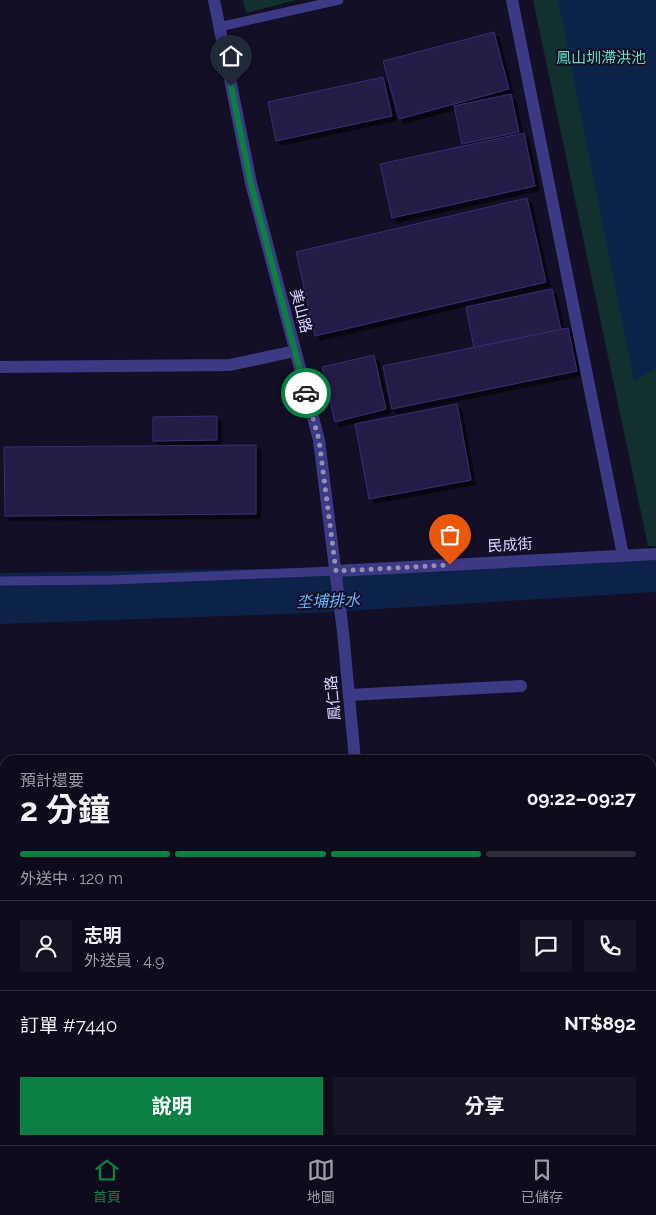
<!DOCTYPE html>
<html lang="zh-TW">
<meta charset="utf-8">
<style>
body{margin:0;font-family:Raleway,"Noto Sans TC",sans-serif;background:#171425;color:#f1f3f6;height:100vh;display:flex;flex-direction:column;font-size:19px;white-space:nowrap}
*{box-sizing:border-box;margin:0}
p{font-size:16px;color:#9b9ba3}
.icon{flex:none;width:28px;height:28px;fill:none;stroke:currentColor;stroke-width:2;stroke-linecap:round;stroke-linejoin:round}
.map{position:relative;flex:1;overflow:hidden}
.drawer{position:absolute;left:0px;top:755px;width:656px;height:390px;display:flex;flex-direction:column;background:#0e0b1c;border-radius:15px 15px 0 0;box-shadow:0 2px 12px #0003,0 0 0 1px #2e2b3b}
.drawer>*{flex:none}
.pin{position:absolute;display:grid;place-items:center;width:42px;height:42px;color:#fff;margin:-51px -21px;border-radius:50% 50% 50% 0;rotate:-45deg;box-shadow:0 0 5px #0007}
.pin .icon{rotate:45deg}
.courier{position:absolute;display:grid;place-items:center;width:50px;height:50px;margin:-25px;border:4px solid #0b8043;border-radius:50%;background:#fff;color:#222;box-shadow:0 1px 6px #0007}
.summary em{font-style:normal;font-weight:700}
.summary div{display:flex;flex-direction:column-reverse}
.summary{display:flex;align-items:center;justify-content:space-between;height:85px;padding:0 20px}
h1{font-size:32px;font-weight:700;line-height:38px}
.bar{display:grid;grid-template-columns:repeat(4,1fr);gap:8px 5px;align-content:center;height:60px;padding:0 20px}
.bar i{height:6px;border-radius:4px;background:#2e2b3b}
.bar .active{background:#0b8043}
.bar p{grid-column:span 4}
.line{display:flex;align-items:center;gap:12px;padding:0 20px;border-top:1px solid #2e2b3b}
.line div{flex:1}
.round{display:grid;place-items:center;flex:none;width:52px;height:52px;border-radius:0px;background:#171425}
.button{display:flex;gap:10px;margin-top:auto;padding:10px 20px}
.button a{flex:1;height:58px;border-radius:0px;background:#0b8043;color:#fff;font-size:20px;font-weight:700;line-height:58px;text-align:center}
.button a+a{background:#171425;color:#f1f3f6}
.dock{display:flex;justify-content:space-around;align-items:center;height:70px;border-top:1px solid #2e2b3b;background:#0e0b1c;font-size:14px;color:#9b9ba3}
.dock a{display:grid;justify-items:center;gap:2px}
.dock .active{color:#0b8043}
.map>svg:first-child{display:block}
.green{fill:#12302f}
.water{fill:#0c2248}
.building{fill:#241b47;stroke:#3b2d73;filter:url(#shadow)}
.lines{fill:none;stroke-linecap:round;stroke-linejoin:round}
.service{stroke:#3d3a85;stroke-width:9}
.minor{stroke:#3d3a85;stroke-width:12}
.tertiary{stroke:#3d3a85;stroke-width:12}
.done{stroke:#948fb3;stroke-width:5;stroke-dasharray:0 9}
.route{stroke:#0b8043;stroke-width:6}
.labels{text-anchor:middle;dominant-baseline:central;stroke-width:4;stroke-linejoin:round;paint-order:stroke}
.park-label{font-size:15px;fill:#5fe0c0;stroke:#130f26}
.street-label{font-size:15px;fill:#d9d4ff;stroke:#130f26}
.water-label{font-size:16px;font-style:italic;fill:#62b6ff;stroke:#130f26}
</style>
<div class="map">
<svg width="656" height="1145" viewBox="0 0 656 1145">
<defs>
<filter id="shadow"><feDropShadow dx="4.5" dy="4.5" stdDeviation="0" flood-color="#0009"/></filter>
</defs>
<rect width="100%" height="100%" fill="#130f26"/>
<!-- green -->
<g class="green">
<path d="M243,0H296L246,13Z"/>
<path d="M533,0H656V546H648Z"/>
</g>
<!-- water -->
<g class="water">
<path d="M558,0H656V368L634,381Z"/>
<path d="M656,553V592L312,613L0,624V573L372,567Z"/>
</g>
<!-- building -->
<g class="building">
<path d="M494,32L509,89L399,119L383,61Z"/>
<path d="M383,77L392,116L276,141L268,102Z"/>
<path d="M511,94L519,132L462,144L454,106Z"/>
<path d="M524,133L535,186L392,218L380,164Z"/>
<path d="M527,198L546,282L315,336L296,252Z"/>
<path d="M552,289L561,330L474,348L466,307Z"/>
<path d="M568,328L577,371L392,409L383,366Z"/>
<path d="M374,355L386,409L335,422L322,367Z"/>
<path d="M457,404L471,480L369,499L355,424Z"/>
<path d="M217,416V440L153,441V417Z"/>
<path d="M256,445V514L5,516L4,447Z"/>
</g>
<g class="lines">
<!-- service -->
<g class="service">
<path d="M219,27L339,0"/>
<path d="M0,581L112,580L335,571"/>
</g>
<!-- minor -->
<g class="minor">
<path d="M512,0L623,555"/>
<path d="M0,367L230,365L295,351"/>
<path d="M335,571L656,554"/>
<path d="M349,695L521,686"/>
<path d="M0,912H5"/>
<path d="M651,1063L656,1062"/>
</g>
<!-- tertiary -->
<g class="tertiary">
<path d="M214,0L251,183L319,440L343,632L355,760"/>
<path d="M400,1140V1145"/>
</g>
</g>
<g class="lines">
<!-- done -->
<path class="done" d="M306,393L319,440L336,571L450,565"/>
<!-- route -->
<path class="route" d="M231,86L251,184L306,393"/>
</g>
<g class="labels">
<!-- park labels -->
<g class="park-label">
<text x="601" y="58">鳳山圳滯洪池</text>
</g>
<!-- street labels -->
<g class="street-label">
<text transform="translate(301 311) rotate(75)">美山路</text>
<text transform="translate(510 545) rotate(-3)">民成街</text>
<text transform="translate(333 698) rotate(-95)">鳳仁路</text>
</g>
<!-- water labels -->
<g class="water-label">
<text transform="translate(328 601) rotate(-2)">坔埔排水</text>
</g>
</g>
</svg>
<div class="pin" style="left:450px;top:565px;background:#ea580c"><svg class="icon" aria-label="bag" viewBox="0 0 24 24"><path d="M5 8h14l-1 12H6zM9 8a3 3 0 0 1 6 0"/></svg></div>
<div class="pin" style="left:231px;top:86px;background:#1f2937"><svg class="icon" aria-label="home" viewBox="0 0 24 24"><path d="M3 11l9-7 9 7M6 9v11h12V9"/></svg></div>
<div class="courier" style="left:306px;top:393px"><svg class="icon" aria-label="car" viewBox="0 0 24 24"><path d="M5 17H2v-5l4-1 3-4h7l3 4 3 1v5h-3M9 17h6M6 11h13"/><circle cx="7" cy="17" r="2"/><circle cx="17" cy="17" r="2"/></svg></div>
<section class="drawer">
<div class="summary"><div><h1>2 分鐘</h1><p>預計還要</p></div><em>09:22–09:27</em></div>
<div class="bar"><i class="active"></i><i class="active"></i><i class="active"></i><i></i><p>外送中 · 120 m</p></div>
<div class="line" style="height:90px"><a class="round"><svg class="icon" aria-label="person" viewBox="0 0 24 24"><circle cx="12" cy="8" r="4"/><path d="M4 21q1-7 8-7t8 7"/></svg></a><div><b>志明</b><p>外送員 · 4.9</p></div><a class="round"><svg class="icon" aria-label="chat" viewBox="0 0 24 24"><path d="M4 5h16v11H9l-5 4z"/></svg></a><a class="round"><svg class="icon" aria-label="phone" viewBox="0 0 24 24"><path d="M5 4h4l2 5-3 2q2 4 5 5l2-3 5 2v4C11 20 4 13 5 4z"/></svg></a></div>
<div class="line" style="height:65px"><div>訂單 #7440</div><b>NT$892</b></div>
<div class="button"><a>說明</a><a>分享</a></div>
</section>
</div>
<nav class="dock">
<a class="active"><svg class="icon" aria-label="home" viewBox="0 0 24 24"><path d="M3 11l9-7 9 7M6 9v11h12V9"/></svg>首頁</a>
<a><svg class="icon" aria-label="map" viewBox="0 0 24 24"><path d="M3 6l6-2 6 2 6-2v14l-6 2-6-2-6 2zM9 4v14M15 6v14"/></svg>地圖</a>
<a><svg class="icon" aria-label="saved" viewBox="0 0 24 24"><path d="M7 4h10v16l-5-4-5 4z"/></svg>已儲存</a>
</nav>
